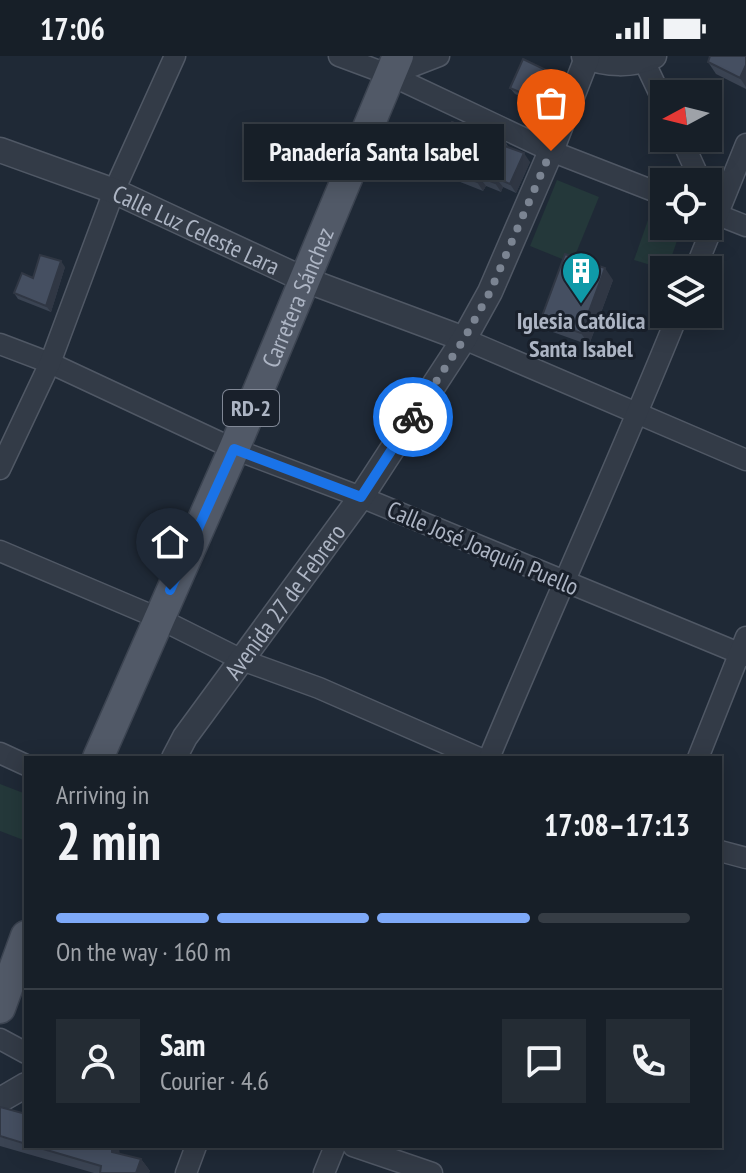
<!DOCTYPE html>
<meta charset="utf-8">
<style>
body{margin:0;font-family:"PT Sans Narrow",sans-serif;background:#242c34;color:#f1f3f6;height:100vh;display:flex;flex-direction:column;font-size:30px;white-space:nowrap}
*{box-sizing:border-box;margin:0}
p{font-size:26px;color:#9ea2a8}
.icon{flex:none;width:44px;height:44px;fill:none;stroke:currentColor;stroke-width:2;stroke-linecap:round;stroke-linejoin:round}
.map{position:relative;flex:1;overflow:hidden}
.sheet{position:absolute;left:24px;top:700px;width:698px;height:392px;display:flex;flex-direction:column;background:#171f28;border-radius:0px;box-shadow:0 4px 20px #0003,0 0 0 2px #363d45}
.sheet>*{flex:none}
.needle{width:52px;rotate:263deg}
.buttons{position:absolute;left:650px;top:24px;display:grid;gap:16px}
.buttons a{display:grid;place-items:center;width:72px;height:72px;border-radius:0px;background:#171f28;box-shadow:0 4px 20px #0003,0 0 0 2px #363d45;font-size:40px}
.pin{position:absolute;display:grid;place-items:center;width:68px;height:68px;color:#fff;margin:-82px -34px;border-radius:50% 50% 50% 0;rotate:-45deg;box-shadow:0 0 8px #0007}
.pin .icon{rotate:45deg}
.courier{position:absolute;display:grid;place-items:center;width:80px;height:80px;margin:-40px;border:6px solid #1a73e8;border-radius:50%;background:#fff;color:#222;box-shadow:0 2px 10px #0007}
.bubble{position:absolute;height:56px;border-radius:0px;background:#171f28;box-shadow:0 4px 20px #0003,0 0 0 2px #363d45;font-size:26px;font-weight:700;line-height:56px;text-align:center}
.overview em{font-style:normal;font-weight:700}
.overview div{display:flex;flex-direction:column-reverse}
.overview{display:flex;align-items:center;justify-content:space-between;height:136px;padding:0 32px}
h1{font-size:52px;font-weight:700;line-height:60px}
.bar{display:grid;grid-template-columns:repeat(4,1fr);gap:12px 8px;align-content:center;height:96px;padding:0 32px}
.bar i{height:10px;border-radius:6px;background:#363d45}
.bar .selected{background:#7ea9f8}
.bar p{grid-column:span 4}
.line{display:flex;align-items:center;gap:20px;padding:0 32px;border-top:2px solid #363d45}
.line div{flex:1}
.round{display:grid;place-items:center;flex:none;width:84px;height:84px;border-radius:0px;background:#242c34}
.status{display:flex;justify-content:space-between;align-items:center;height:56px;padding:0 40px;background:#171f28;direction:ltr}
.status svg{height:22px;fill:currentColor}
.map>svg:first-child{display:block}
.green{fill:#24383a}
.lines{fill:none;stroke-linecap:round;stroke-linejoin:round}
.minor-casing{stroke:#505865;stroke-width:23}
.tertiary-casing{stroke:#505865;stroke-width:27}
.primary-casing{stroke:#3c4451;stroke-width:33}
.minor{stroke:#333b47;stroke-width:20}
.tertiary{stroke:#333b47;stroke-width:24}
.primary{stroke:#515967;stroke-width:30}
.wall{fill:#3b4453}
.shaded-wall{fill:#303744}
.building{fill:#454f61;stroke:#303744;stroke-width:2}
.done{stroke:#7b8492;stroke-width:8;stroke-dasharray:0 14.4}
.route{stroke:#1a73e8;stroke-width:10}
.labels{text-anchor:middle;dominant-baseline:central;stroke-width:6;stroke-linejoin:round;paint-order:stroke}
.shield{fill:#19202b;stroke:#818896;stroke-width:2}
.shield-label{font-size:22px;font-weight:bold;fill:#adb5c4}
.street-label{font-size:24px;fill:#adb5c4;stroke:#19202b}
.poi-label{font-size:24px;font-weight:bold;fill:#adb5c4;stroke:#19202b}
</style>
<div class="status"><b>17:06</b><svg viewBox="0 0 49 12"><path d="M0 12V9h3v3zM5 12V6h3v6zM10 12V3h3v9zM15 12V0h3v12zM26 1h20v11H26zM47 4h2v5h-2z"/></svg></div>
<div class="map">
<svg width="746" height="1117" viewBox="0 0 746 1117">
<rect width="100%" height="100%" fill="#1f2936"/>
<!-- green -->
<g class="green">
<path d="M557,124L599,141L572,207L530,190Z"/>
<path d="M648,164L680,176L667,214L634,204Z"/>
<path d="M0,728L26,738V785L0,775Z"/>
</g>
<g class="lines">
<defs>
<g id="minor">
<path d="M339,0L390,19L551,95L664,139"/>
<path d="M644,5L664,47"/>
<path d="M390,19L439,0"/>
<path d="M681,82L701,126"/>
<path d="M708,155L746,170"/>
<path d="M695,214L746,88"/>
<path d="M464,283L746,404"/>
<path d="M0,288L50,307L234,393L361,441L746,600"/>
<path d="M0,413L50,307L114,135L175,0"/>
<path d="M0,495L158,562L242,604L319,632L479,702"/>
<path d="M0,697L26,709"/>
<path d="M489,702C551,553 618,407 678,258"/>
<path d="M698,702L746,581"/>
<path d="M720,795L746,802"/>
<path d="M0,983L26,997"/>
<path d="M353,1090L432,1117"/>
<path d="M186,1117L196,1090"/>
<path d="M324,1117L335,1090"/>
</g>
<g id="tertiary">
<path d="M584,0C606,9 632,10 654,0"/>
<path id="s1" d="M0,94L114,135L303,223L464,283"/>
<path id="s2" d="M174,702L185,681L361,441L464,283L490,236L551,95L587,2"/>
<path d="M0,1044L26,1029"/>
</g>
<g id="primary">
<path id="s3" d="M98,702L234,393L398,0"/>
<path d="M0,952L26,880"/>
</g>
</defs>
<!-- minor casing -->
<use href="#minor" class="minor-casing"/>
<!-- tertiary casing -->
<use href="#tertiary" class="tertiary-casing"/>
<!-- primary casing -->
<use href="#primary" class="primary-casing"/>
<!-- minor -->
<use href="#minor" class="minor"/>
<!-- tertiary -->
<use href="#tertiary" class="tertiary"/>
<!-- primary -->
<use href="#primary" class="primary"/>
</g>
<!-- wall -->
<g class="wall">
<path d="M746,0V33L716,18L708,6Z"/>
<path d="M550,16L555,22L543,50L515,38L510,32Z"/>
<path d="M479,78L505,85L509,92L530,106L516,137L503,131L501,136L486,130L483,135L440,118L434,109Z"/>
<path d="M65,211L51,256L18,243L14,237Z"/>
<path d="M613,224L589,289L550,275L541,263Z"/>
<path d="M0,1051L26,1058V1090H117L119,1098L141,1103L150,1115L149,1117H94L0,1090Z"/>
</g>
<!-- shaded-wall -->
<g class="shaded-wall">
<path d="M746,9V31L740,22Z"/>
<path d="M550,16L555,22L543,50L538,44Z"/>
<path d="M524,97L530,106L516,137L510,128Z"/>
<path d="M479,121L486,130L483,135L477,126Z"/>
<path d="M496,122L503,131L501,136L495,127Z"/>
<path d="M61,205L65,211L51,256L46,250Z"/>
<path d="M605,212L613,224L589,289L581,277Z"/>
<path d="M112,1090H117L119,1092L121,1108L112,1096Z"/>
<path d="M141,1103L150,1115L149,1117H136Z"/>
</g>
<!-- building -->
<g class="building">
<path d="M710,0H746V9L740,22L708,6Z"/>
<path d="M523,3L550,16L538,44L510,32Z"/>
<path d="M452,66L479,78L480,75L505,85L502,89L524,97L510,128L496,122L495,127L479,121L477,126L434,109Z"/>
<path d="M565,198L605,212L581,277L541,263Z"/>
<path d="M40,199L61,205L46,250L14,237L22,217L33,222Z"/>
<path d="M0,1051L26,1058V1088L0,1080Z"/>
<path d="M33,1090H112V1096L141,1103L136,1117H100L101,1110Z"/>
</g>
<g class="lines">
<!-- done -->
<path class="done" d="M413,361L464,283L490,236L551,95"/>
<!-- route -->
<path class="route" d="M170,534L234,393L361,441L413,361"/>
</g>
<!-- icons -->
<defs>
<symbol id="building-pin" viewBox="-11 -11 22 30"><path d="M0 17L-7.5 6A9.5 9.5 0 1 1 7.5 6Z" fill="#0f9aa8" stroke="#19202b"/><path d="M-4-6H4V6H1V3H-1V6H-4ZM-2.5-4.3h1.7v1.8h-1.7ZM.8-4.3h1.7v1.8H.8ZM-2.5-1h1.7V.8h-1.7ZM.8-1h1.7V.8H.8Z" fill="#fff"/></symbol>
</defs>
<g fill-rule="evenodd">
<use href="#building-pin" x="559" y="193" width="44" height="60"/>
</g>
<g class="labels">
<!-- shield labels -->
<rect class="shield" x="223" y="334" width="56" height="36" rx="6"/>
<g class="shield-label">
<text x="251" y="352">RD-2</text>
</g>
<!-- street labels -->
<g class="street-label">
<text stroke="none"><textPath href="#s1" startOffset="212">Calle Luz Celeste Lara</textPath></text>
<text stroke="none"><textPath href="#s3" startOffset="502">Carretera Sánchez</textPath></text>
<text transform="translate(483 492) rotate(23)">Calle José Joaquín Puello</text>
<text stroke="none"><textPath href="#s2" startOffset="192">Avenida 27 de Febrero</textPath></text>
</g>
<!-- poi labels -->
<g class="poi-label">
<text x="581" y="264">Iglesia Católica<tspan x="581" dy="28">Santa Isabel</tspan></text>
</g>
</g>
</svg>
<div class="buttons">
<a><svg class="needle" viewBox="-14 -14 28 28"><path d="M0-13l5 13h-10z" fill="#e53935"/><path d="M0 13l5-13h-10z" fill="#9ea2a8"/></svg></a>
<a><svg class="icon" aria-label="locate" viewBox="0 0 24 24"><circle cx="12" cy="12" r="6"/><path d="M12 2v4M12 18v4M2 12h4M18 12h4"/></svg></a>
<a><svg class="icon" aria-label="layers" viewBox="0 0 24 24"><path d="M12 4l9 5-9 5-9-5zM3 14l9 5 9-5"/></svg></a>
</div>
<div class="pin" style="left:551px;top:95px;background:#ea580c"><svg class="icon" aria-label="bag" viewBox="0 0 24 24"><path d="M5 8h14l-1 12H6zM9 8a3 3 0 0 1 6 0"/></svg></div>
<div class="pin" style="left:170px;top:534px;background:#1f2937"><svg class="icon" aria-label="home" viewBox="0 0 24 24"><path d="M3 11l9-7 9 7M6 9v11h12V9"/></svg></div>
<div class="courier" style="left:413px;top:361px"><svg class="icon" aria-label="bike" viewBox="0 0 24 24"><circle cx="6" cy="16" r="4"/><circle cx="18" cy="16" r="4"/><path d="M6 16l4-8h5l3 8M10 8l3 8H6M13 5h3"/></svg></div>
<div class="bubble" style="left:244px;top:68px;width:260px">Panadería Santa Isabel</div>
<section class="sheet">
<div class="overview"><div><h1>2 min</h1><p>Arriving in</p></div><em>17:08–17:13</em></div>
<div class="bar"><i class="selected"></i><i class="selected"></i><i class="selected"></i><i></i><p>On the way · 160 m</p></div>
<div class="line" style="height:144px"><a class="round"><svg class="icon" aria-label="person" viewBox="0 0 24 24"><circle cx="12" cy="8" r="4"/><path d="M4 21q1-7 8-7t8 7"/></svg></a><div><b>Sam</b><p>Courier · 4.6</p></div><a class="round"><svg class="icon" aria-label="chat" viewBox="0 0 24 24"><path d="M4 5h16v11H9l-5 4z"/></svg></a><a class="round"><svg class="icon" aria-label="phone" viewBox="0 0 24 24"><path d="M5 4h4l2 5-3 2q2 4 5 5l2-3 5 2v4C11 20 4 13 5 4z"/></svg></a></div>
</section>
</div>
